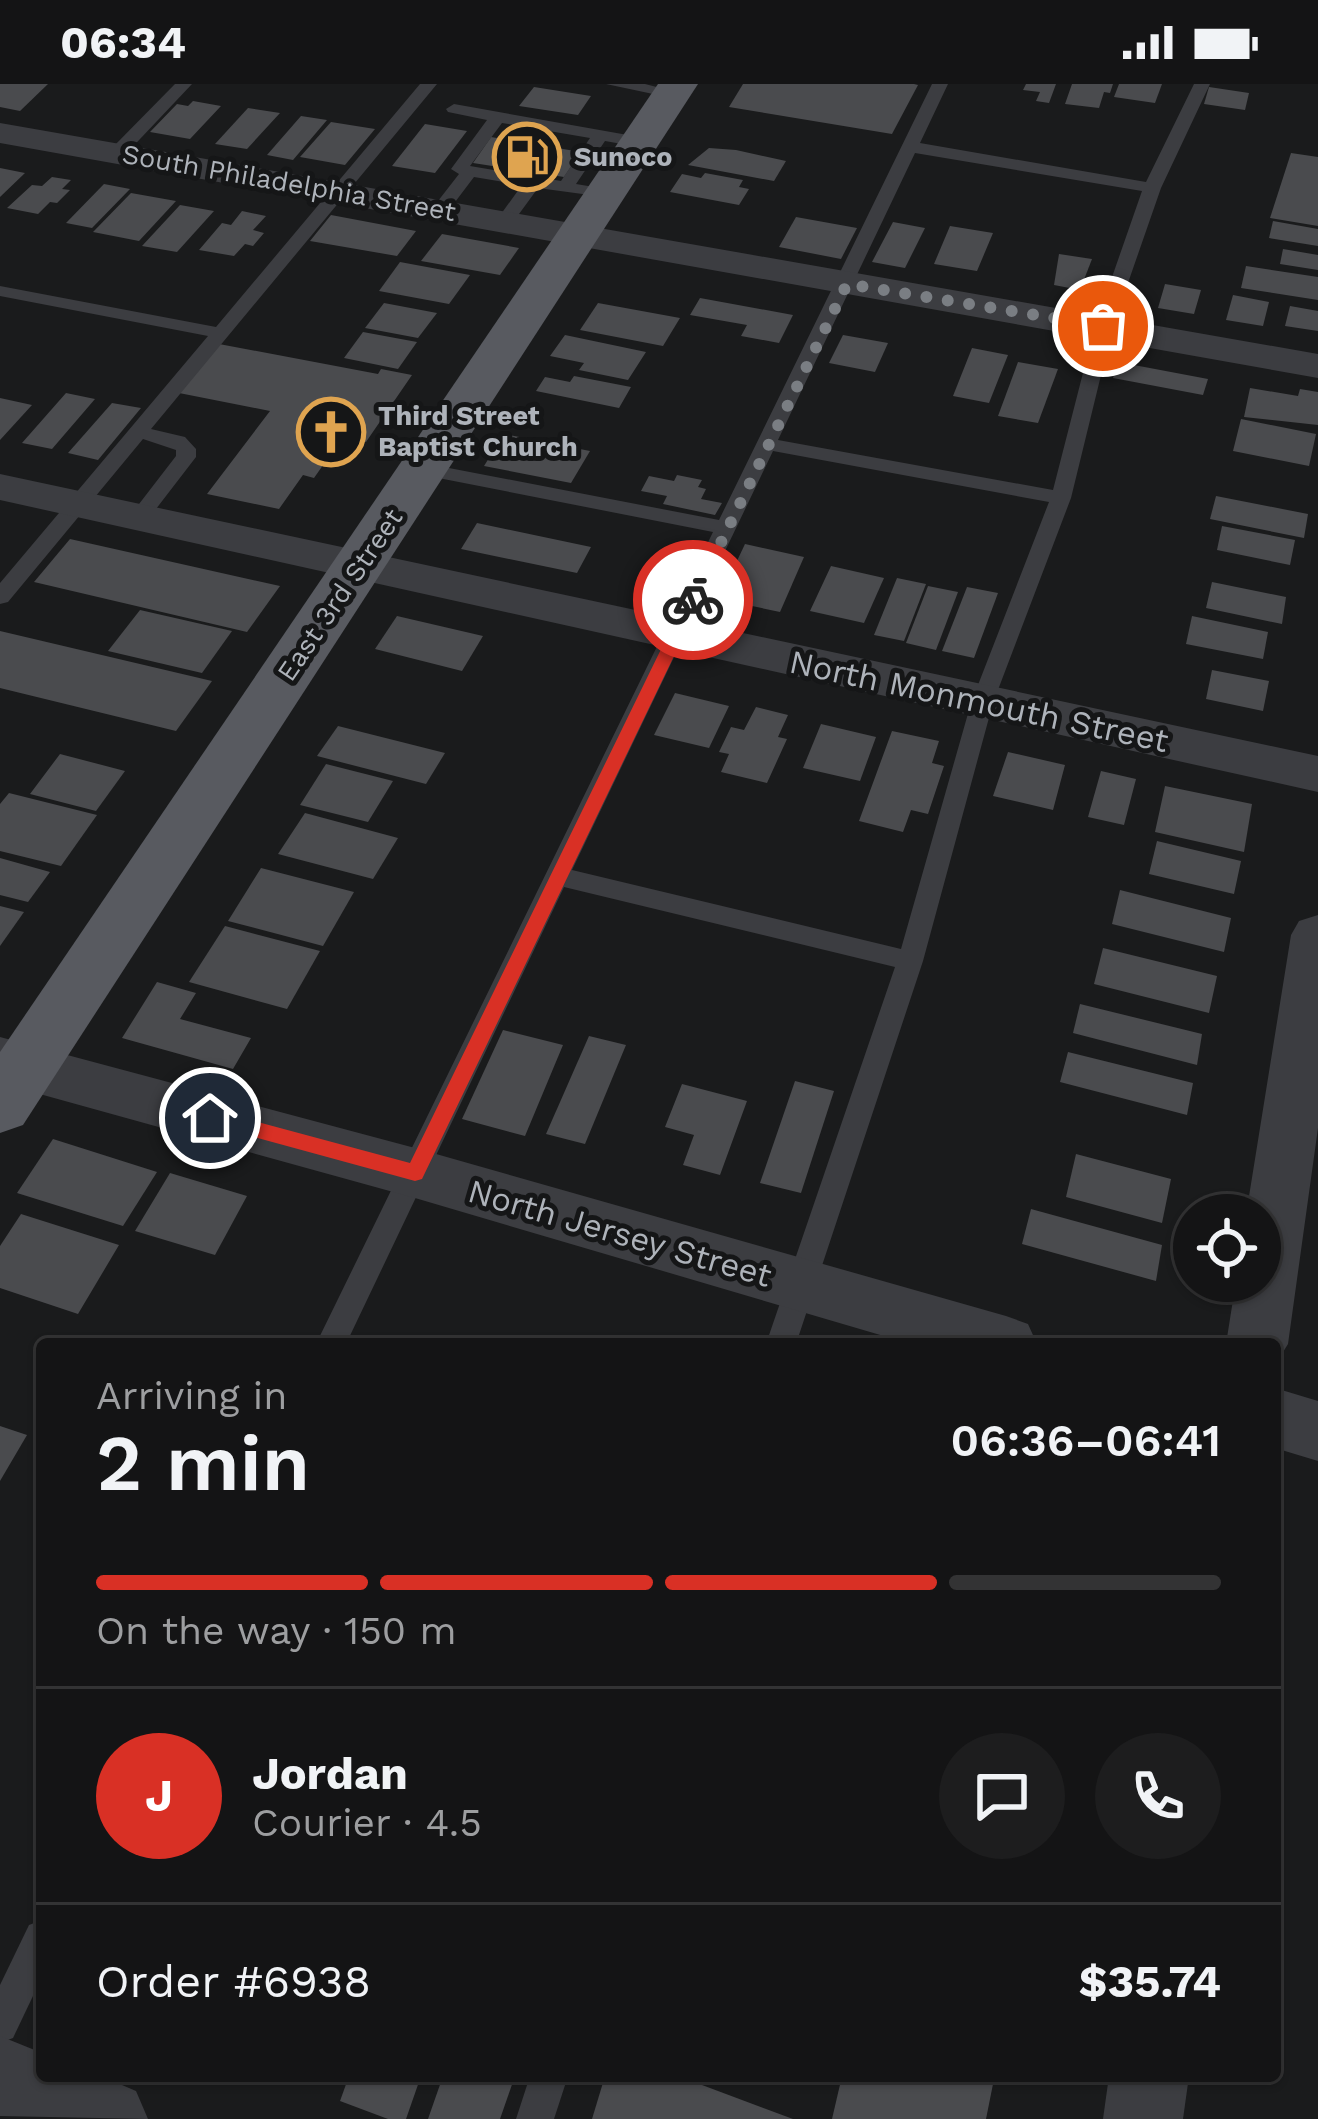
<!DOCTYPE html>
<meta charset="utf-8">
<style>
body{margin:0;font-family:"Work Sans",sans-serif;background:#1d1d1e;color:#f1f3f6;height:100vh;display:flex;flex-direction:column;font-size:45px;white-space:nowrap}
*{box-sizing:border-box;margin:0}
p{font-size:39px;color:#9d9ea0}
.icon{flex:none;width:66px;height:66px;fill:none;stroke:currentColor;stroke-width:2;stroke-linecap:round;stroke-linejoin:round}
.map{position:relative;flex:1;overflow:hidden}
.drawer{position:absolute;left:36px;top:1254px;width:1245px;height:744px;display:flex;flex-direction:column;background:#141415;border-radius:12px;box-shadow:0 3px 9px #0004,0 0 0 3px #333334}
.drawer>*{flex:none}
.buttons{position:absolute;left:1173px;top:1110px;display:grid;gap:24px}
.buttons a{display:grid;place-items:center;width:108px;height:108px;border-radius:50%;background:#141415;box-shadow:0 3px 9px #0004,0 0 0 3px #333334;font-size:60px}
.pin{position:absolute;display:grid;place-items:center;width:102px;height:102px;color:#fff;margin:-51px;border:6px solid #fff;border-radius:50%;box-shadow:0 3px 12px #0007}
.courier{position:absolute;display:grid;place-items:center;width:120px;height:120px;margin:-60px;border:9px solid #d93025;border-radius:50%;background:#fff;color:#222;box-shadow:0 3px 15px #0007}
.overview em{font-style:normal;font-weight:600}
.overview div{display:flex;flex-direction:column-reverse}
.overview{display:flex;align-items:center;justify-content:space-between;height:204px;padding:0 60px}
h1{font-size:78px;font-weight:600;line-height:90px}
.bar{display:grid;grid-template-columns:repeat(4,1fr);gap:18px 12px;align-content:center;height:144px;padding:0 60px}
.bar i{height:15px;border-radius:9px;background:#333334}
.bar .active{background:#d93025}
.bar p{grid-column:span 4}
.line{display:flex;align-items:center;gap:30px;padding:0 60px;border-top:3px solid #333334}
.line div{flex:1}
.round{display:grid;place-items:center;flex:none;width:126px;height:126px;border-radius:63px;background:#1d1d1e}
.status{display:flex;justify-content:space-between;align-items:center;height:84px;padding:0 60px;background:#141415;direction:ltr}
.status svg{height:33px;fill:currentColor}
.map>svg:first-child{display:block}
.building{fill:#4a4b4e}
.lines{fill:none;stroke-linecap:round;stroke-linejoin:round}
.lane{fill:#3c3d41;fill-rule:evenodd}
.street{fill:#3c3d41;fill-rule:evenodd}
.primary{fill:#585a60;fill-rule:evenodd}
.route{fill:#d93025}
.done{stroke:#7a7e83;stroke-width:12;stroke-dasharray:0 21.6}
.labels{text-anchor:middle;dominant-baseline:central;stroke-width:10;stroke-linejoin:round;paint-order:stroke}
.far-poi-label{font-size:27px;font-weight:bold;fill:#aeb3ba;stroke:#151617;text-anchor:start}
.far-street-label{font-size:27px;fill:#aeb3ba;stroke:#151617}
.street-label{font-size:33px;fill:#aeb3ba;stroke:#151617}
</style>
<div class="status"><b>06:34</b><svg viewBox="0 0 49 12"><path d="M0 12V9h3v3zM5 12V6h3v6zM10 12V3h3v9zM15 12V0h3v12zM26 1h20v11H26zM47 4h2v5h-2z"/></svg></div>
<div class="map">
<svg width="1318" height="2035" viewBox="0 0 1318 2035">
<rect width="100%" height="100%" fill="#1a1b1c"/>
<!-- building -->
<g class="building">
<path d="M0,0H48L20,27L0,23Z"/>
<path d="M743,0H914L918,1L892,50L729,23Z"/>
<path d="M1026,0H1056L1049,19L1036,17L1040,8L1023,6Z"/>
<path d="M1072,0H1113L1110,9L1104,8L1099,24L1065,20Z"/>
<path d="M1119,0H1162L1155,19L1114,13Z"/>
<path d="M534,3L591,12L578,31L519,22Z"/>
<path d="M1209,3L1249,9L1245,26L1204,20Z"/>
<path d="M193,17L221,22L190,55L150,48L177,20L188,22Z"/>
<path d="M248,24L280,29L247,65L215,60Z"/>
<path d="M301,32L327,36L293,76L267,71Z"/>
<path d="M331,38L375,45L345,81L300,73Z"/>
<path d="M425,40L467,47L435,89L392,82Z"/>
<path d="M491,53L581,68L564,93L473,79Z"/>
<path d="M709,64L736,66L786,77L774,97L688,81Z"/>
<path d="M1291,69L1318,73V142L1270,134Z"/>
<path d="M0,84L25,89L0,113Z"/>
<path d="M705,89L743,96L739,103L749,105L739,121L670,108L682,90L701,94Z"/>
<path d="M52,93L71,96L62,105L70,106L57,119L50,118L38,130L7,124L32,101L42,102Z"/>
<path d="M104,100L130,105L92,144L66,139Z"/>
<path d="M131,109L176,117L139,157L93,148Z"/>
<path d="M180,121L214,127L177,168L142,162Z"/>
<path d="M242,127L266,132L253,146L264,149L253,162L245,160L234,172L199,166L222,139L231,141Z"/>
<path d="M331,131L416,147L397,172L310,157Z"/>
<path d="M796,133L857,144L841,175L779,163Z"/>
<path d="M1273,137L1318,145V162L1269,154Z"/>
<path d="M893,138L925,144L905,184L872,178Z"/>
<path d="M950,142L993,149L977,187L934,180Z"/>
<path d="M442,150L519,164L500,191L421,177Z"/>
<path d="M1283,165L1318,171V186L1280,180Z"/>
<path d="M1059,170L1092,175L1080,206L1054,201Z"/>
<path d="M400,178L470,191L449,220L379,207Z"/>
<path d="M1246,182L1318,193V216L1241,204Z"/>
<path d="M1165,200L1201,206L1194,230L1158,224Z"/>
<path d="M1233,211L1269,218L1263,242L1226,236Z"/>
<path d="M700,214L793,231L779,259L741,252L747,241L690,231Z"/>
<path d="M384,219L437,229L418,254L365,244Z"/>
<path d="M598,219L680,234L663,262L580,246Z"/>
<path d="M1290,222L1318,227V247L1285,242Z"/>
<path d="M363,248L417,258L398,285L344,274Z"/>
<path d="M565,251L646,268L628,296L579,286L584,279L550,272Z"/>
<path d="M843,251L888,259L875,288L829,279Z"/>
<path d="M219,260L378,290L381,285L412,291L366,358L342,354L314,394L303,391L279,425L207,410L270,327L179,309Z"/>
<path d="M972,264L1008,271L989,319L953,312Z"/>
<path d="M1018,278L1058,285L1038,339L998,332Z"/>
<path d="M1118,278L1208,295L1203,311L1113,294Z"/>
<path d="M574,292L631,303L619,324L536,307L545,293L570,298Z"/>
<path d="M1250,304L1298,312L1300,305L1318,308V341L1244,333Z"/>
<path d="M66,309L95,315L52,365L22,359Z"/>
<path d="M0,314L32,321L0,356Z"/>
<path d="M112,319L141,324L98,376L68,369Z"/>
<path d="M1241,335L1316,350L1309,382L1233,367Z"/>
<path d="M504,350L590,367L571,399L484,382Z"/>
<path d="M677,391L702,396L698,403L706,405L701,415L722,419L715,431L663,420L667,412L641,407L649,392L674,397Z"/>
<path d="M1216,412L1308,430L1304,454L1210,435Z"/>
<path d="M477,439L591,463L577,489L461,465Z"/>
<path d="M1222,442L1295,456L1290,481L1217,466Z"/>
<path d="M70,455L280,502L247,548L34,498Z"/>
<path d="M745,460L804,473L780,528L719,515Z"/>
<path d="M831,482L884,494L864,539L810,527Z"/>
<path d="M897,494L926,500L904,557L874,551Z"/>
<path d="M1212,498L1286,513L1282,540L1206,524Z"/>
<path d="M928,502L958,508L936,566L906,559Z"/>
<path d="M967,503L998,509L974,574L942,567Z"/>
<path d="M140,526L232,547L202,589L108,567Z"/>
<path d="M397,532L483,552L462,587L375,565Z"/>
<path d="M1192,532L1268,548L1263,575L1186,560Z"/>
<path d="M0,547L212,597L176,647L0,604Z"/>
<path d="M1212,586L1269,597L1263,627L1206,615Z"/>
<path d="M675,609L729,622L709,664L654,651Z"/>
<path d="M756,623L788,631L778,653L787,655L767,699L721,688L729,670L719,668L731,643L744,646Z"/>
<path d="M821,640L876,653L860,697L803,684Z"/>
<path d="M338,642L445,669L426,700L317,672Z"/>
<path d="M892,647L939,657L932,679L944,682L928,730L911,726L903,748L859,737Z"/>
<path d="M1008,668L1065,681L1053,726L993,712Z"/>
<path d="M60,670L125,687L96,727L30,710Z"/>
<path d="M326,680L393,697L368,738L300,721Z"/>
<path d="M1101,687L1136,695L1124,741L1088,733Z"/>
<path d="M1165,702L1252,720L1244,768L1155,748Z"/>
<path d="M9,709L97,731L61,782L0,767V720Z"/>
<path d="M305,729L398,754L373,795L278,770Z"/>
<path d="M1157,757L1241,777L1234,810L1149,790Z"/>
<path d="M0,774L50,788L28,818L0,811Z"/>
<path d="M261,784L354,808L323,862L228,837Z"/>
<path d="M1120,806L1231,834L1224,868L1112,840Z"/>
<path d="M0,822L24,828L0,862Z"/>
<path d="M225,842L320,867L287,925L189,898Z"/>
<path d="M1103,864L1217,892L1209,929L1094,900Z"/>
<path d="M157,898L196,909L180,935L251,954L233,985L122,954Z"/>
<path d="M1080,920L1202,950L1197,981L1073,949Z"/>
<path d="M503,946L563,961L525,1052L462,1035Z"/>
<path d="M589,952L626,961L585,1060L546,1050Z"/>
<path d="M1068,968L1193,999L1187,1031L1060,998Z"/>
<path d="M795,997L834,1007L801,1109L760,1099Z"/>
<path d="M682,1000L747,1017L720,1091L683,1081L694,1051L665,1043Z"/>
<path d="M53,1055L157,1088L123,1142L17,1109Z"/>
<path d="M1076,1070L1171,1095L1162,1139L1066,1113Z"/>
<path d="M170,1089L247,1112L215,1171L135,1147Z"/>
<path d="M1031,1125L1162,1161L1156,1197L1022,1160Z"/>
<path d="M21,1130L119,1161L78,1230L0,1204V1162Z"/>
<path d="M0,1342L27,1351L0,1397Z"/>
<path d="M349,1992H421L406,2035H388L340,2017Z"/>
<path d="M443,1992H515L500,2035H428Z"/>
<path d="M605,1992H678L793,2035H592Z"/>
<path d="M842,1992H969L993,2000L986,2035H832Z"/>
</g>
<g class="lines">
<!-- lane -->
<g class="lane">
<path d="M175,0H192L123,73H111V65Z"/>
<path d="M420,0H437L151,345L185,353L196,365V373L146,438H132L129,433L176,372V366L143,355L8,518L0,520V499L208,252L0,212V202L216,243Z"/>
<path d="M606,0H645L680,9L672,14Z"/>
<path d="M932,0H948L920,59L1146,98L1194,0H1210L1161,104L1113,242L1071,414L993,619L923,877L796,1260H766L895,883L564,803L346,1260H316L713,448L423,391L413,385L423,379L719,436ZM915,69L1142,107L1095,242L1053,406L778,356ZM773,367L1049,418L971,619L901,865L572,786Z"/>
<path d="M454,20L639,53L647,58L639,63L605,57L576,100L612,106V114L538,104L511,141L505,142L496,137L522,101L474,93L446,130L440,131L431,126L459,90L451,85L487,36L448,28L446,25ZM502,39L590,54L561,97L544,94L547,90L539,85L529,92L470,82Z"/>
<path d="M42,1836V1893L13,1954L0,1959V1901L29,1841Z"/>
<path d="M530,1992H568L554,2035H516Z"/>
</g>
<!-- street -->
<g class="street">
<path d="M0,39L1318,270V294L0,59Z"/>
<path d="M0,390L1318,672V708L0,416Z"/>
<path d="M1318,831V1044L1288,1260L1275,1281V1260H1226L1236,1197H1260V1131H1246L1291,851L1299,837Z"/>
<path d="M0,953L415,1064L1006,1232L1028,1240L1037,1260H911L415,1114L0,999Z"/>
<path d="M1275,1304L1318,1317V1377L1275,1364Z"/>
<path d="M0,1952L42,1969V1992H101L136,2007L148,2035L0,2032Z"/>
<path d="M1109,1992H1189L1183,2035H1103Z"/>
</g>
<!-- primary -->
<path class="primary" d="M658,0H698L23,1041L0,1049V968Z"/>
</g>
<!-- route -->
<path class="route" d="M687,512L701,516L422,1095L415,1097L203,1039L200,1034L210,1025L410,1079Z"/>
<g class="lines">
<!-- done -->
<path class="done" d="M693,516L847,200L1103,242"/>
</g>
<!-- icons -->
<defs>
<symbol id="fuel-ring" viewBox="-11 -11 22 22"><circle r="9.5" fill="#151617" stroke="#dfa450" stroke-width="1.5"/><path d="M-5.5-6h7V0h2V4h1.3V-2.5L3-4.5l.8-.8L6-3V5H2.5V1h-1V6h-7ZM-4.2-4.7v3.2H.2V-4.7Z" fill="#dfa450"/></symbol>
<symbol id="church-ring" viewBox="-11 -11 22 22"><circle r="9.5" fill="#151617" stroke="#dfa450" stroke-width="1.5"/><path d="M-1.2-6h2.4v3.5h3.3v2.4h-3.3V6h-2.4V-.1h-3.3v-2.4h3.3Z" fill="#dfa450"/></symbol>
</defs>
<g fill-rule="evenodd">
<use href="#fuel-ring" x="489" y="35" width="76" height="76"/>
<use href="#church-ring" x="293" y="310" width="76" height="76"/>
</g>
<g class="labels">
<!-- far-poi labels -->
<g class="far-poi-label">
<text x="574" y="73">Sunoco</text>
<text x="378" y="332">Third Street<tspan x="378" dy="31">Baptist Church</tspan></text>
</g>
<!-- far-street labels -->
<g class="far-street-label">
<text transform="translate(289 99) rotate(10)">South Philadelphia Street</text>
<text transform="translate(340 511) rotate(-56)">East 3rd Street</text>
</g>
<!-- street labels -->
<g class="street-label">
<text transform="translate(979 617) rotate(12)">North Monmouth Street</text>
<text transform="translate(620 1149) rotate(16)">North Jersey Street</text>
</g>
</g>
</svg>
<div class="buttons">
<a><svg class="icon" aria-label="locate" viewBox="0 0 24 24"><circle cx="12" cy="12" r="6"/><path d="M12 2v4M12 18v4M2 12h4M18 12h4"/></svg></a>
</div>
<div class="pin" style="left:1103px;top:242px;background:#ea580c"><svg class="icon" aria-label="bag" viewBox="0 0 24 24"><path d="M5 8h14l-1 12H6zM9 8a3 3 0 0 1 6 0"/></svg></div>
<div class="pin" style="left:210px;top:1034px;background:#1f2937"><svg class="icon" aria-label="home" viewBox="0 0 24 24"><path d="M3 11l9-7 9 7M6 9v11h12V9"/></svg></div>
<div class="courier" style="left:693px;top:516px"><svg class="icon" aria-label="bike" viewBox="0 0 24 24"><circle cx="6" cy="16" r="4"/><circle cx="18" cy="16" r="4"/><path d="M6 16l4-8h5l3 8M10 8l3 8H6M13 5h3"/></svg></div>
<section class="drawer">
<div class="overview"><div><h1>2 min</h1><p>Arriving in</p></div><em>06:36–06:41</em></div>
<div class="bar"><i class="active"></i><i class="active"></i><i class="active"></i><i></i><p>On the way · 150 m</p></div>
<div class="line" style="height:216px"><b class="round" style="background:#d93025;color:#fff">J</b><div><b>Jordan</b><p>Courier · 4.5</p></div><a class="round"><svg class="icon" aria-label="chat" viewBox="0 0 24 24"><path d="M4 5h16v11H9l-5 4z"/></svg></a><a class="round"><svg class="icon" aria-label="phone" viewBox="0 0 24 24"><path d="M5 4h4l2 5-3 2q2 4 5 5l2-3 5 2v4C11 20 4 13 5 4z"/></svg></a></div>
<div class="line" style="height:156px"><div>Order #6938</div><b>$35.74</b></div>
</section>
</div>
